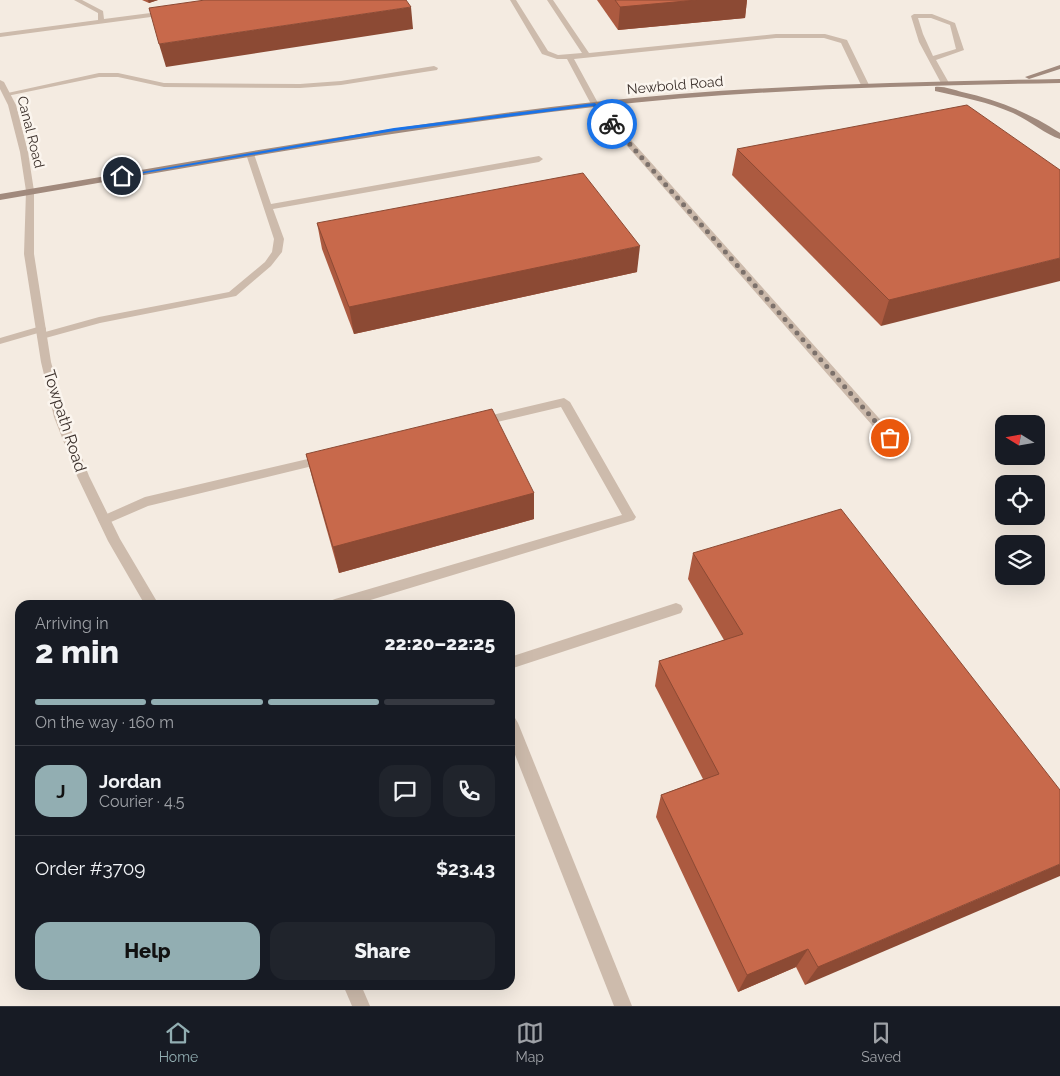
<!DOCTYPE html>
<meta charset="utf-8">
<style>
body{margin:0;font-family:Raleway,sans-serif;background:#20242c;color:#f1f3f6;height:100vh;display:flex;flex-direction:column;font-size:19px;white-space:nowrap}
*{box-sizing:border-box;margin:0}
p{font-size:16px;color:#9ea1a6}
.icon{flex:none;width:28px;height:28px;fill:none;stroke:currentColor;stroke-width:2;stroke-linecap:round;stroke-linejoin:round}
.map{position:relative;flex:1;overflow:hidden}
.panel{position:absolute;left:15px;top:600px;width:500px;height:390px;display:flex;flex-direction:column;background:#171b24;border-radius:15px;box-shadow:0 5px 20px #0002}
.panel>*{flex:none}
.needle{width:32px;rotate:281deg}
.tools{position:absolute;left:995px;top:415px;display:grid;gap:10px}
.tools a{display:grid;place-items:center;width:50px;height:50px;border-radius:10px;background:#171b24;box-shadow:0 5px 20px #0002;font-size:25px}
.pin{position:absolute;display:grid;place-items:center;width:42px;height:42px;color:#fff;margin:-21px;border:2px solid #fff;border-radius:50%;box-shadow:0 1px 5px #0007}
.courier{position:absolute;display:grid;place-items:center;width:50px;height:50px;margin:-25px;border:4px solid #1a73e8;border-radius:50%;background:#fff;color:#222;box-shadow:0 1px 6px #0007}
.headline em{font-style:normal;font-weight:800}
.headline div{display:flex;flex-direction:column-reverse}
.headline{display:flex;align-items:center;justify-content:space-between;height:85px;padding:0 20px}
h1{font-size:32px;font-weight:800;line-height:38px}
.bar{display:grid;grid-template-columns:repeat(4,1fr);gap:8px 5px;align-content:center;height:60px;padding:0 20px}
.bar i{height:6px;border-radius:4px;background:#363941}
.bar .selected{background:#92aeb2}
.bar p{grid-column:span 4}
.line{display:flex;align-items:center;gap:12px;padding:0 20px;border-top:1px solid #363941}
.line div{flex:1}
.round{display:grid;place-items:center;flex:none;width:52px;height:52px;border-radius:15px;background:#20242c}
.cta{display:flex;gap:10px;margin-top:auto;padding:10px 20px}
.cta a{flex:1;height:58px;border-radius:15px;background:#92aeb2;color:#111;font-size:20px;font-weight:800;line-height:58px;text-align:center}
.cta a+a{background:#20242c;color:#f1f3f6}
.tab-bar{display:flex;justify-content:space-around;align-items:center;height:70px;border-top:1px solid #363941;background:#171b24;font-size:14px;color:#9ea1a6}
.tab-bar a{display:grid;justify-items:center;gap:2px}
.tab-bar .selected{color:#92aeb2}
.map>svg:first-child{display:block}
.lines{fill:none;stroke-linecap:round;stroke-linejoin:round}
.service{fill:#cdbbac;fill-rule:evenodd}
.minor{fill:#cdbbac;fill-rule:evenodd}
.secondary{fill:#a18a7d;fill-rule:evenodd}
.wall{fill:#ac5a40}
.shaded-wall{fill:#8c4a34}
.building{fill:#c8694b;stroke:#8c4a34}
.route{fill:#1a73e8}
.done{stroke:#7c716b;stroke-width:5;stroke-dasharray:0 9}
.labels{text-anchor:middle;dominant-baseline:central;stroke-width:5;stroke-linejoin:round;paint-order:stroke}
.far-street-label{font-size:14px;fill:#3b302b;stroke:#fbf5ee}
.street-label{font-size:16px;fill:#3b302b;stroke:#fbf5ee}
</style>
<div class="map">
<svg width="1060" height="1006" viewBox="0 0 1060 1006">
<rect width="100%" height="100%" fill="#f4ebe1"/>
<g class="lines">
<!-- service -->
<g class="service">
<path d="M74,0H82L103,11L104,19L166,11L169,13L166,15L0,37V33L98,20V13Z"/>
<path d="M510,0H516L548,51L558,55L582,53L547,0H553L589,53L776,34H825L847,40L869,85L868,87L861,85L841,43L824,38H776L574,59L598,103L894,435L896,438L894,441H886L592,106L567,59H557L542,54Z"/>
<path d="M932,14L955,23L964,50L936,60L949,83L945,85L941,83L919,42L911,16L914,14ZM918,18H931L950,25L956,49L933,56L923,34Z"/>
<path d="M434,66L438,68L437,70L341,85L300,88L164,87L118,77H99L7,96L3,94L99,73H118L164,83L300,84L341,81Z"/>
<path d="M247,152L254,154L271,204L539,156L543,159L539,162L273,209L284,239L282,252L271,266L236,296L100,323L42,339L38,338L37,336L38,334L99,317L229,292L265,262L272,252L274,239L246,154Z"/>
<path d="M41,326L45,327L46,329L45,331L0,344V338Z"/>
<path d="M564,398L570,402L634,514L636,517L634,520L354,605H328L330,601L335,599L622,515L561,407L480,426L474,422L480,418Z"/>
<path d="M325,455L329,456L331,459L329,462L148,506L104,525L100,523L98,520L100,517L145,497Z"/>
<path d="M676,603L681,605L683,609L681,613L510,669V657Z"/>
<path d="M510,716L515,718L518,723L632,1006H614L510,742Z"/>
</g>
<!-- minor -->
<g class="minor">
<path d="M0,80L4,82L16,105L28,152L34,191V254L51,362L66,417L89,476L120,539L159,605H145L108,541L77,476L54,417L41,362L24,254L26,191L20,152L8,105L0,89Z"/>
<path d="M343,985H361L370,1006H352Z"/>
</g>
<!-- secondary -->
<g class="secondary">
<path d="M1060,65V69L1029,79L1025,77Z"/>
<path d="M1060,79V83C904,86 749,89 594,107C395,129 197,166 0,200V194C197,161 395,124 594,102C749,85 904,82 1060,79Z"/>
<path d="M935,87C944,86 954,90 962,92C998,100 1030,113 1060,133V139C1045,134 1029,120 1013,113C988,102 962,97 935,91Z"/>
</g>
</g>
<!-- wall -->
<g class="wall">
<path d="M142,0H158L149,3Z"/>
<path d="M597,0H747L745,18L618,30Z"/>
<path d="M737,149L1060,170L881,326L732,175Z"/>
<path d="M317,223L637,272L354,334L322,249Z"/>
<path d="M306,454L534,493V519L339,573L313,481Z"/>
<path d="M693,553L1060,790L805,985L796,967L738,992L656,817L661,795L703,779L655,686L659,661L724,640L688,579Z"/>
</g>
<!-- shaded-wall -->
<g class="shaded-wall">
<path d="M148,0H158L149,3Z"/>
<path d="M697,0H747L745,18L618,30L620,7Z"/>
<path d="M411,7L413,29L166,67L159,44Z"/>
<path d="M640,246L637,272L354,334L349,307Z"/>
<path d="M1060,258V281L881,326L889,300Z"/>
<path d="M534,493V519L339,573L333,547Z"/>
<path d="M1060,864V876L805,985L818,967Z"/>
<path d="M808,949L796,967L738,992L747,975Z"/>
</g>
<!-- building -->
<g class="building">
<path d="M205,0H406L411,7L159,44L149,8Z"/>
<path d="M615,0H697L620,7Z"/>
<path d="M967,105L1060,170V258L889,300L737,149Z"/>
<path d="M583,173L640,246L349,307L317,223Z"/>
<path d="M492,409L534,493L333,547L306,454Z"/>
<path d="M841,509L1060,790V864L818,967L808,949L747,975L661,795L719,774L659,661L743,634L693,553Z"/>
</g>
<!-- route -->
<path class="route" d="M595,103L614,125H610L593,106L394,131L122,177L119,176L394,128Z"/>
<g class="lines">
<!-- done -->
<path class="done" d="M612,124L890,438"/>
</g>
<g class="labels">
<!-- far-street labels -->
<g class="far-street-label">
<text transform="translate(675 85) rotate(-5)">Newbold Road</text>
<text transform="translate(31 132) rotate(76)">Canal Road</text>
</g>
<!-- street labels -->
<g class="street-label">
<text transform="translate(65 421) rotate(72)">Towpath Road</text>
</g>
</g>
</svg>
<div class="tools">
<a><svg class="needle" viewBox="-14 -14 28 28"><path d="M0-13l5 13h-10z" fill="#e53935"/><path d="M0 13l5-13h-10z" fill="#9ea1a6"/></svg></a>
<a><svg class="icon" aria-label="locate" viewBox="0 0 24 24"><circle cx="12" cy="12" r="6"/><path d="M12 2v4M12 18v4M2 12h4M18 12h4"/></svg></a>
<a><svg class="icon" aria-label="layers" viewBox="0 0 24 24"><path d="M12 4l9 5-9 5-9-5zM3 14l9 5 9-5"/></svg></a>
</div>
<div class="pin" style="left:890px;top:438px;background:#ea580c"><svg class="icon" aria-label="bag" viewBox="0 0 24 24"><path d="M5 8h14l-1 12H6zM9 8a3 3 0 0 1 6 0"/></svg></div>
<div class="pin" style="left:122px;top:176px;background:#1f2937"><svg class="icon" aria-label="home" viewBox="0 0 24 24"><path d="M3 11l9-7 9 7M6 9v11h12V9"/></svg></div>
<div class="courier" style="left:612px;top:124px"><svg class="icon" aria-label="bike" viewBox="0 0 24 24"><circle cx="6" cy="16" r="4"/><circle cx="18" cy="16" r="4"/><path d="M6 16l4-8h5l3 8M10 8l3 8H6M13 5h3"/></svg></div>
<section class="panel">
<div class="headline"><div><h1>2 min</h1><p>Arriving in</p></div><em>22:20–22:25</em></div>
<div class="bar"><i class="selected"></i><i class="selected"></i><i class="selected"></i><i></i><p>On the way · 160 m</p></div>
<div class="line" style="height:90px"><b class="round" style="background:#92aeb2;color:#111">J</b><div><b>Jordan</b><p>Courier · 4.5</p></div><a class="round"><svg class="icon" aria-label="chat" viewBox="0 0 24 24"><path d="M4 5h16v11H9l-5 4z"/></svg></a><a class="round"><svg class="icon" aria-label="phone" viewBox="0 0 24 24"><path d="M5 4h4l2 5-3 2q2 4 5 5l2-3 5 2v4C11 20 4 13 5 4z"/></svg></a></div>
<div class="line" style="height:65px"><div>Order #3709</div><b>$23.43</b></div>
<div class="cta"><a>Help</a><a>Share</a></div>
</section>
</div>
<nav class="tab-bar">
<a class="selected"><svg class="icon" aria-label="home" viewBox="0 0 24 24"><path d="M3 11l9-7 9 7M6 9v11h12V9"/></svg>Home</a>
<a><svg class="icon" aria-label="map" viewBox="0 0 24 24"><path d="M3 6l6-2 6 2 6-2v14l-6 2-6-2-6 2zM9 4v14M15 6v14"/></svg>Map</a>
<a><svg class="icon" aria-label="saved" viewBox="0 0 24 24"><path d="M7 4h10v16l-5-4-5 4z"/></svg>Saved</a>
</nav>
